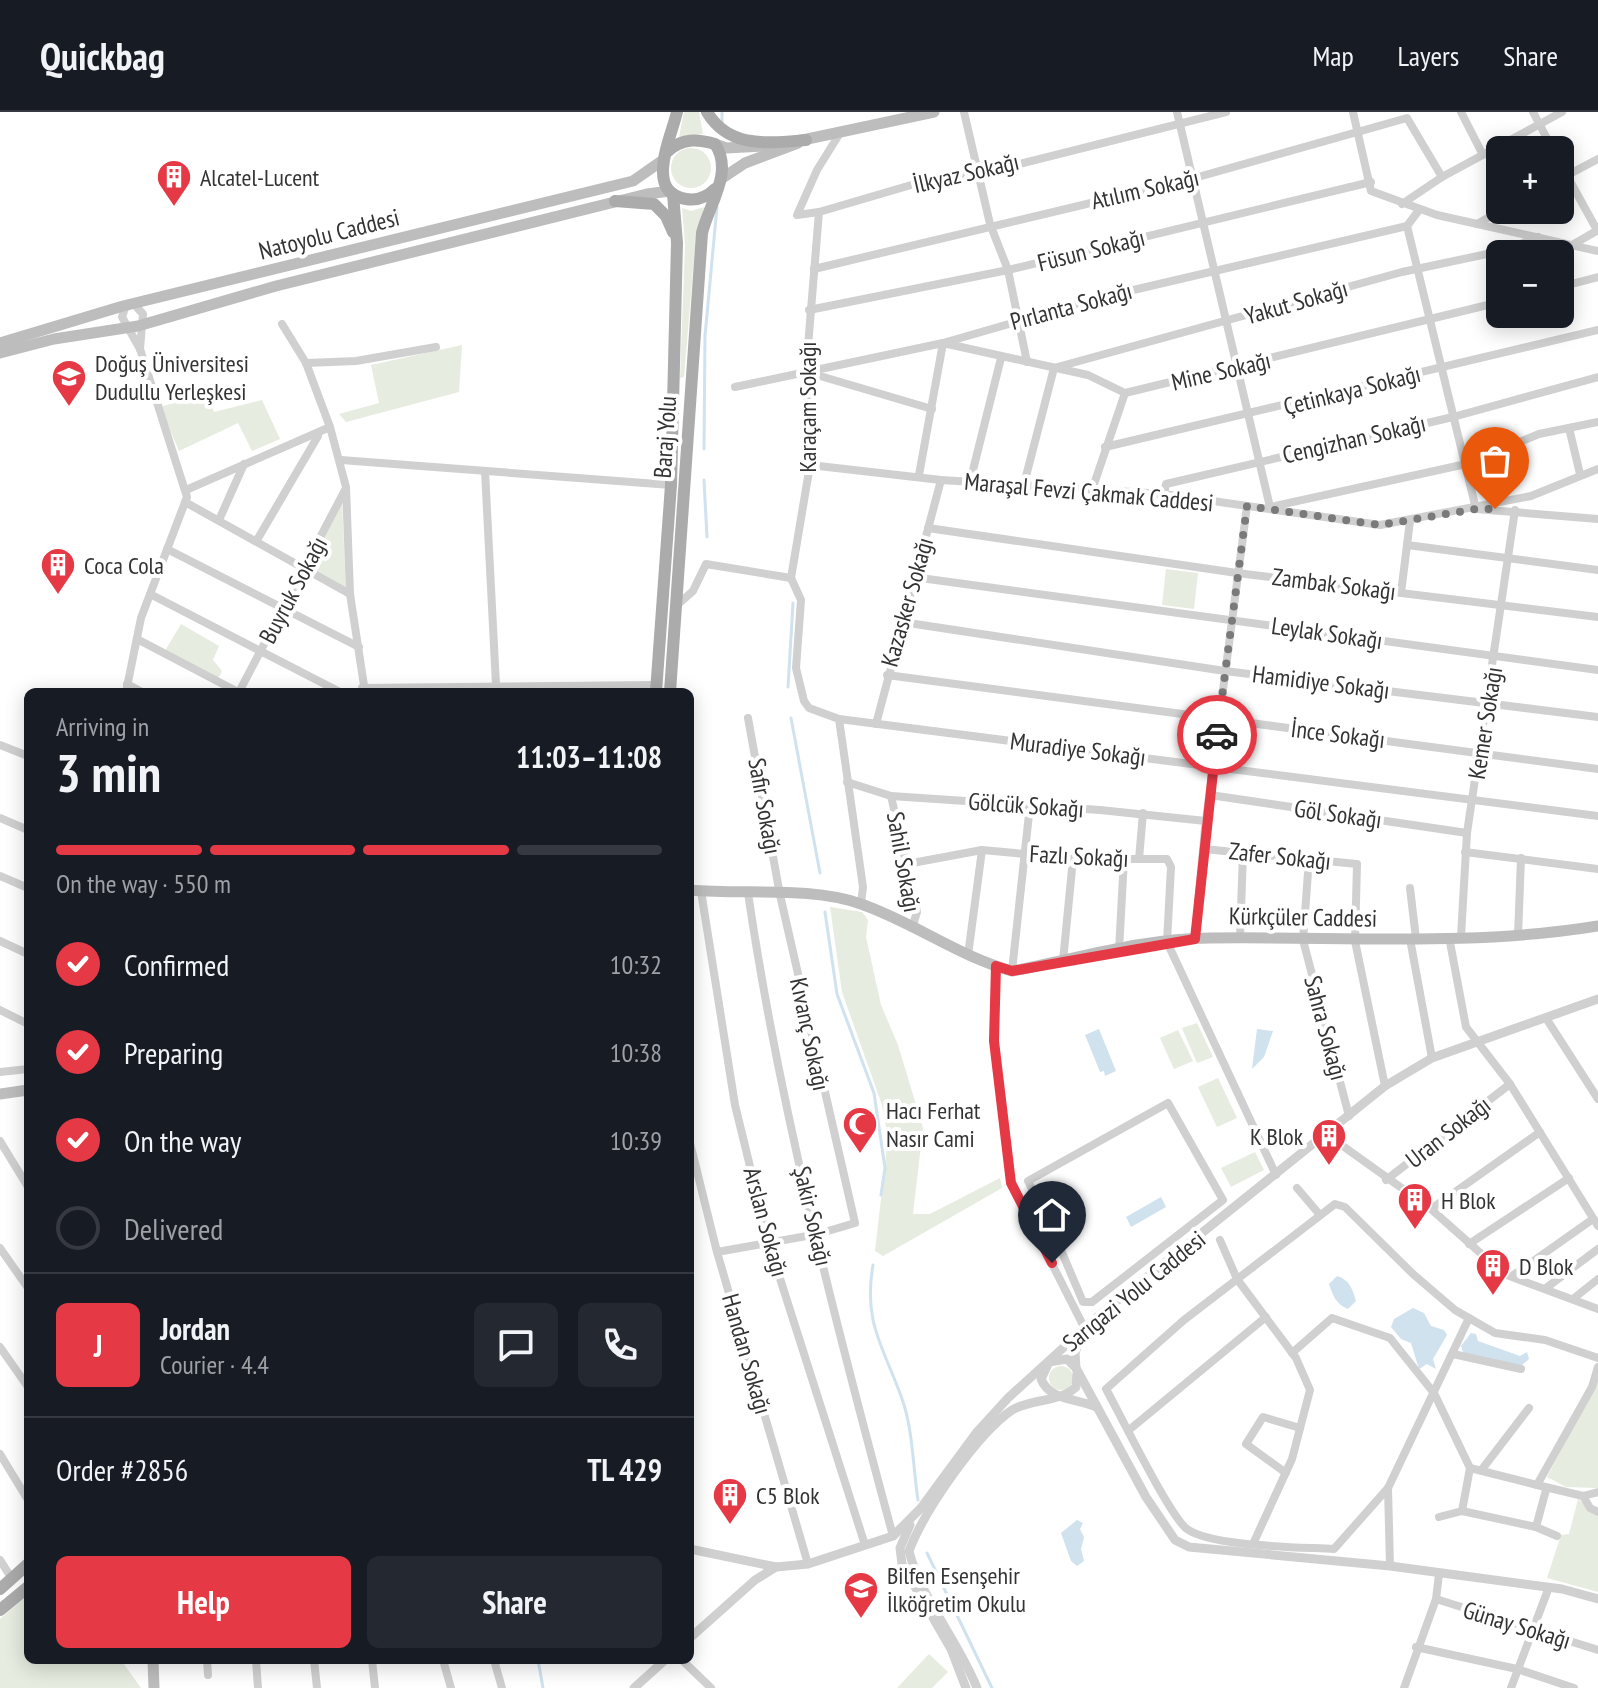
<!DOCTYPE html>
<meta charset="utf-8">
<style>
body{margin:0;font-family:"PT Sans Narrow",sans-serif;background:#242831;color:#f1f3f6;height:100vh;display:flex;flex-direction:column;font-size:30px;white-space:nowrap}
*{box-sizing:border-box;margin:0}
p{font-size:26px;color:#9ea1a6}
.icon{flex:none;width:44px;height:44px;fill:none;stroke:currentColor;stroke-width:2;stroke-linecap:round;stroke-linejoin:round}
.map{position:relative;flex:1;overflow:hidden}
.details{position:absolute;left:24px;top:576px;width:670px;height:976px;display:flex;flex-direction:column;background:#171b24;border-radius:12px;box-shadow:0 4px 20px #0003}
.details>*{flex:none}
.fabs{position:absolute;left:1486px;top:24px;display:grid;gap:16px}
.fabs a{display:grid;place-items:center;width:88px;height:88px;border-radius:12px;background:#171b24;box-shadow:0 4px 20px #0003;font-size:40px}
.pin{position:absolute;display:grid;place-items:center;width:68px;height:68px;color:#fff;margin:-82px -34px;border-radius:50% 50% 50% 0;rotate:-45deg;box-shadow:0 0 8px #0007}
.pin .icon{rotate:45deg}
.courier{position:absolute;display:grid;place-items:center;width:80px;height:80px;margin:-40px;border:6px solid #e63946;border-radius:50%;background:#fff;color:#222;box-shadow:0 2px 10px #0007}
.summary em{font-style:normal;font-weight:600}
.summary div{display:flex;flex-direction:column-reverse}
.summary{display:flex;align-items:center;justify-content:space-between;height:136px;padding:0 32px}
h1{font-size:52px;font-weight:600;line-height:60px}
.bar{display:grid;grid-template-columns:repeat(4,1fr);gap:12px 8px;align-content:center;height:96px;padding:0 32px}
.bar i{height:10px;border-radius:6px;background:#363941}
.bar .on{background:#e63946}
.bar p{grid-column:span 4}
.line{display:flex;align-items:center;gap:20px;padding:0 32px;border-top:2px solid #363941}
.line div{flex:1}
.round{display:grid;place-items:center;flex:none;width:84px;height:84px;border-radius:12px;background:#242831}
ol{padding:0 32px;list-style:none}
li{display:flex;align-items:center;gap:24px;height:88px}
li p{margin-inline-start:auto}
li .icon{padding:8px;border-radius:50%;background:#e63946;color:#fff;stroke-width:4}
li:last-child{color:#9ea1a6}
li i{width:44px;height:44px;border:4px solid #363941;border-radius:50%}
.primary-button{display:flex;gap:16px;margin-top:auto;padding:16px 32px}
.primary-button a{flex:1;height:92px;border-radius:12px;background:#e63946;color:#fff;font-size:32px;font-weight:600;line-height:92px;text-align:center}
.primary-button a+a{background:#242831;color:#f1f3f6}
header{display:flex;align-items:center;gap:48px;box-sizing:border-box;height:112px;padding:0 40px;background:#171b24;border-bottom:2px solid #363941}
header strong{font-size:38px}
nav{display:flex;gap:44px;margin-inline-start:auto;font-size:28px}
.map>svg:first-child{display:block}
.green{fill:#e6ecdf}
.water{fill:#cfe2ee}
.lines{fill:none;stroke-linecap:round;stroke-linejoin:round}
.stream{stroke:#cfe2ee;stroke-width:3}
.minor{stroke:#d0d0d0;stroke-width:8}
.tertiary{stroke:#d0d0d0;stroke-width:9}
.secondary{stroke:#bdbdbd;stroke-width:11}
.primary{stroke:#ababab;stroke-width:12}
.done{stroke:#7a7a7a;stroke-width:8;stroke-dasharray:0 14.4}
.route{stroke:#e63946;stroke-width:10}
.labels{text-anchor:middle;dominant-baseline:central;stroke-width:8;stroke-linejoin:round;paint-order:stroke}
.street-label{font-size:24px;fill:#333;stroke:#fff}
.poi-label{font-size:24px;fill:#333;stroke:#fff;text-anchor:start}
</style>
<header>
<strong>Quickbag</strong>
<nav><a>Map</a><a>Layers</a><a>Share</a></nav>
</header>
<div class="map">
<svg width="1598" height="1576" viewBox="0 0 1598 1576">
<rect width="100%" height="100%" fill="#fff"/>
<!-- green -->
<g class="green">
<path d="M684,0H699L703,22L679,25Z"/>
<circle cx="691" cy="56" r="20"/>
<path d="M704,95L696,123L684,265L680,266L685,133L682,96L691,99Z"/>
<path d="M462,233L459,280L346,310L339,302L379,291L371,253Z"/>
<path d="M207,281L214,300L262,288L280,327L252,339L238,311L179,339L160,295Z"/>
<path d="M342,387L346,482L307,460Z"/>
<path d="M1166,457L1198,461L1194,497L1162,493Z"/>
<path d="M181,512L219,534L213,548L222,559L218,567L165,539Z"/>
<path d="M830,795L862,800L868,808L866,825L881,893L898,933L923,1016L913,1102H930L1000,1066L1002,1076L883,1144L875,1139L888,1026L882,993L842,880Z"/>
<path d="M1197,911L1213,945L1197,951L1182,916Z"/>
<path d="M1178,918L1193,949L1174,957L1160,926Z"/>
<path d="M1218,966L1237,1006L1217,1015L1198,975Z"/>
<path d="M1255,1040L1264,1058L1231,1075L1221,1056Z"/>
<circle cx="1061" cy="1266" r="12"/>
<path d="M1598,1268V1376L1566,1375L1547,1365Z"/>
<path d="M1578,1387L1598,1404V1480L1547,1466L1561,1423L1569,1422Z"/>
<path d="M28,1483V1548H121L141,1576H0V1507Z"/>
<path d="M929,1542L948,1560L932,1576H897Z"/>
</g>
<!-- water -->
<g class="water">
<path d="M1099,917L1116,959L1105,964L1104,959L1100,960L1085,923Z"/>
<path d="M1257,917L1273,919L1264,945L1252,957Z"/>
<path d="M1161,1085L1166,1095L1131,1115L1126,1105Z"/>
<path d="M1337,1164C1349,1167 1353,1178 1356,1189L1348,1197C1336,1192 1333,1184 1329,1172Z"/>
<path d="M1413,1196L1424,1201L1431,1214L1444,1218L1447,1223L1433,1247L1436,1257L1427,1252L1419,1257L1411,1231L1401,1227L1391,1215L1394,1207Z"/>
<path d="M1471,1221L1476,1222L1478,1229L1520,1244L1527,1240L1529,1247L1521,1254L1464,1243L1461,1234Z"/>
<path d="M1077,1408L1083,1411L1080,1417L1084,1425L1081,1437L1084,1449L1077,1454L1071,1449L1061,1421Z"/>
</g>
<g class="lines">
<!-- stream -->
<g class="stream">
<path d="M722,12V0"/>
<path d="M704,337L705,224L717,95"/>
<path d="M704,368L707,425"/>
<path d="M788,575L793,491"/>
<path d="M791,606L820,761"/>
<path d="M825,800L837,882L874,981L885,1056L881,1083"/>
<path d="M873,1153C863,1210 883,1234 901,1284C913,1315 913,1356 918,1388"/>
<path d="M927,1441L992,1576"/>
<path d="M538,1548L543,1576"/>
</g>
<!-- minor -->
<g class="minor">
<path d="M964,0L990,112L1008,158L1027,250"/>
<path d="M1177,0L1270,395L1466,352L1539,322L1598,310"/>
<path d="M1353,0L1371,79L1437,103L1598,139"/>
<path d="M1461,0L1483,43"/>
<path d="M1533,0L1553,38"/>
<path d="M840,21L817,58L797,103L819,100L918,71L980,62L1226,0"/>
<path d="M1560,51L1597,118"/>
<path d="M1560,67L1598,47"/>
<path d="M1402,92L1442,65L1562,0"/>
<path d="M1419,98L1407,114L1476,397L1598,407"/>
<path d="M819,100L806,259L810,353L791,466L801,488L796,556L804,589L809,596L839,607L1598,704"/>
<path d="M1477,112L1502,98"/>
<path d="M1574,132L1598,118"/>
<path d="M814,157L1191,67L1407,6L1442,65"/>
<path d="M1560,175L1598,165"/>
<path d="M134,192L143,202L140,237"/>
<path d="M809,198L1008,158L1371,70"/>
<path d="M282,212L306,251L330,315"/>
<path d="M306,251L356,249L436,235"/>
<path d="M810,261L932,297"/>
<path d="M735,275L943,231L1099,186L1407,114"/>
<path d="M1569,316L1580,362"/>
<path d="M1105,335L1598,218"/>
<path d="M341,348L671,373"/>
<path d="M810,353L941,368L1164,382L1380,413L1531,384L1598,357"/>
<path d="M485,359L496,573"/>
<path d="M919,363L943,231L1088,263L1125,281L1500,190"/>
<path d="M970,370L1001,246"/>
<path d="M1024,372L1054,256L1402,160L1506,138L1538,125"/>
<path d="M186,378L330,315L346,375L350,482L365,580"/>
<path d="M1092,378L1125,281"/>
<path d="M1164,382L1166,372L1453,305L1598,265"/>
<path d="M185,390L350,482"/>
<path d="M219,408L244,352"/>
<path d="M928,416L1237,461L1598,505"/>
<path d="M257,428L318,324"/>
<path d="M1407,433L1598,458"/>
<path d="M167,437L359,535"/>
<path d="M913,465L1598,558"/>
<path d="M1401,481L1410,409"/>
<path d="M150,482L340,580"/>
<path d="M676,494L693,479L706,452L791,466"/>
<path d="M902,510L1225,559L1598,605"/>
<path d="M137,527L238,580"/>
<path d="M887,563L1598,657"/>
<path d="M127,572L142,580"/>
<path d="M362,576L655,573"/>
<path d="M126,580L141,506L187,385L140,237L122,205L126,193"/>
<path d="M239,580L346,376"/>
<path d="M839,607L863,775L861,792"/>
<path d="M876,612L941,368"/>
<path d="M0,633L28,644"/>
<path d="M847,670L891,684L1100,698L1206,709"/>
<path d="M1210,683L1467,721"/>
<path d="M891,684L917,800L912,816"/>
<path d="M0,706L28,718"/>
<path d="M1204,737L1357,752L1355,829L1385,974"/>
<path d="M1465,740L1598,757"/>
<path d="M1139,747L1143,701"/>
<path d="M1309,747L1303,828L1349,1004"/>
<path d="M907,752L982,738L1079,747H1167L1171,755L1167,830L1276,1063"/>
<path d="M0,764L28,776"/>
<path d="M1410,776L1416,827"/>
<path d="M701,779L735,993L769,1132L865,1433"/>
<path d="M748,781C780,998 836,1213 893,1424"/>
<path d="M1461,824L1467,721L1515,398"/>
<path d="M1518,824L1521,746"/>
<path d="M1449,825L1466,915L1510,972L1598,1114"/>
<path d="M1240,826L1243,741"/>
<path d="M1195,827L1205,716L1247,394"/>
<path d="M1410,827L1432,946"/>
<path d="M0,829L28,842"/>
<path d="M1119,838L1124,747"/>
<path d="M968,843L982,738"/>
<path d="M1063,849L1073,747"/>
<path d="M996,854L994,929L1011,1071L1085,1217"/>
<path d="M1012,859L1030,693"/>
<path d="M0,898L28,912"/>
<path d="M1546,906L1598,987"/>
<path d="M0,960L28,957"/>
<path d="M1326,1022L1431,1097L1504,1162L1598,1197"/>
<path d="M0,1029L28,1075"/>
<path d="M690,1031L717,1140L808,1452"/>
<path d="M1386,1068L1510,972"/>
<path d="M1297,1076L1320,1103"/>
<path d="M1431,1097L1540,1020"/>
<path d="M1034,1116L1048,1109L1028,1069L1168,991L1223,1088L1092,1190H1083L1055,1124L1041,1129"/>
<path d="M1220,1128L1237,1167L1296,1246L1310,1278L1292,1347L1253,1432"/>
<path d="M1469,1132L1569,1066"/>
<path d="M0,1136L28,1176"/>
<path d="M717,1140L818,1122L855,1111L780,783L748,606"/>
<path d="M1512,1164L1593,1107"/>
<path d="M1546,1176L1598,1137"/>
<path d="M1573,1187L1598,1167"/>
<path d="M0,1235L28,1275"/>
<path d="M1292,1241L1332,1206L1390,1226L1434,1281L1470,1356L1537,1373"/>
<path d="M1453,1242L1521,1257"/>
<path d="M1598,1255L1592,1275L1537,1373L1583,1384L1598,1380"/>
<path d="M1129,1318L1266,1205"/>
<path d="M0,1342L28,1388"/>
<path d="M1483,1356L1529,1296"/>
<path d="M1286,1361L1246,1332L1263,1305L1300,1316"/>
<path d="M1388,1376L1334,1437C1300,1435 1212,1435 1187,1417C1170,1405 1120,1302 1106,1277L1184,1208L1335,1092L1345,1095L1413,1162L1455,1198L1495,1221L1545,1228L1598,1246"/>
<path d="M1583,1384L1590,1396L1598,1400"/>
<path d="M1462,1399L1470,1356"/>
<path d="M1439,1405L1462,1399L1536,1415L1546,1378"/>
<path d="M1536,1415L1557,1424"/>
<path d="M0,1448L12,1467"/>
<path d="M1390,1454L1388,1376L1469,1206"/>
<path d="M1436,1487L1598,1538"/>
<path d="M1416,1535L1517,1557L1574,1576"/>
<path d="M207,1548L208,1563"/>
<path d="M256,1548L258,1576"/>
<path d="M314,1548L317,1576"/>
<path d="M372,1548L375,1576"/>
<path d="M443,1548L451,1576"/>
<path d="M494,1548L502,1576"/>
<path d="M682,1548L711,1576"/>
<path d="M1404,1576L1436,1487L1439,1462"/>
<path d="M1511,1576L1549,1475"/>
</g>
<!-- tertiary -->
<g class="tertiary">
<path d="M1081,1224L1075,1241L1076,1256L1146,1385L1175,1428L1189,1435L1390,1454L1562,1477L1598,1487"/>
<path d="M1076,1256L1067,1247L1049,1250L1041,1267C1050,1289 1077,1286 1096,1295"/>
<path d="M910,1413L900,1436L902,1452L951,1537L966,1576"/>
<path d="M690,1437L776,1455L808,1452L893,1424L921,1396L977,1320L1008,1286L1097,1205L1385,974L1432,946L1598,887"/>
<path d="M690,1526L755,1468L776,1455"/>
<path d="M634,1576L665,1548"/>
<path d="M977,1576C959,1530 920,1485 909,1439C924,1399 977,1322 1012,1298C1032,1286 1059,1291 1076,1275L1077,1261"/>
</g>
<!-- secondary -->
<g class="secondary">
<path d="M798,29L934,0"/>
<path d="M715,32L726,36L766,34"/>
<path d="M721,67L745,51L798,31"/>
<path d="M0,231L123,194L633,69L663,48"/>
<path d="M0,241L54,227L138,214L276,174L647,82L670,79"/>
<path d="M690,778C743,783 811,774 861,792C913,810 958,844 1012,859C1076,847 1144,826 1210,826C1339,824 1470,835 1598,814"/>
<path d="M0,982L28,978"/>
<path d="M153,1548L154,1576"/>
</g>
<!-- primary -->
<g class="primary">
<path d="M677,0C671,26 644,80 686,87C698,89 707,85 715,77"/>
<path d="M707,0C729,37 768,31 806,28"/>
<path d="M668,39C682,26 697,27 715,32C734,60 709,92 702,121L670,580"/>
<path d="M615,89L654,92L666,104L673,120"/>
<path d="M656,580L671,373L677,131L673,82"/>
<path d="M0,1477L28,1452"/>
<path d="M0,1498L28,1475"/>
</g>
</g>
<g class="lines">
<!-- done -->
<path class="done" d="M1217,623L1247,394L1380,413L1476,397H1495"/>
<!-- route -->
<path class="route" d="M1052,1151L1011,1071L994,929L996,854L1012,859L1195,827L1217,623"/>
</g>
<!-- icons -->
<defs>
<symbol id="building-pin" viewBox="-11 -11 22 30"><path d="M0 17L-7.5 6A9.5 9.5 0 1 1 7.5 6Z" fill="#e63946" stroke="#fff"/><path d="M-4-6H4V6H1V3H-1V6H-4ZM-2.5-4.3h1.7v1.8h-1.7ZM.8-4.3h1.7v1.8H.8ZM-2.5-1h1.7V.8h-1.7ZM.8-1h1.7V.8H.8Z" fill="#fff"/></symbol>
<symbol id="university-pin" viewBox="-11 -11 22 30"><path d="M0 17L-7.5 6A9.5 9.5 0 1 1 7.5 6Z" fill="#e63946" stroke="#fff"/><path d="M0-5L7-2L0 1L-7-2ZM-4 1L0 2.5L4 1V4Q0 6-4 4Z" fill="#fff"/></symbol>
<symbol id="mosque-pin" viewBox="-11 -11 22 30"><path d="M0 17L-7.5 6A9.5 9.5 0 1 1 7.5 6Z" fill="#e63946" stroke="#fff"/><path d="M3.5-4.9A6 6 0 1 0 3.5 4.9A5 5 0 1 1 3.5-4.9Z" fill="#fff"/></symbol>
<symbol id="school-pin" viewBox="-11 -11 22 30"><path d="M0 17L-7.5 6A9.5 9.5 0 1 1 7.5 6Z" fill="#e63946" stroke="#fff"/><path d="M0-5L7-2L0 1L-7-2ZM-4 1L0 2.5L4 1V4Q0 6-4 4Z" fill="#fff"/></symbol>
</defs>
<g fill-rule="evenodd">
<use href="#building-pin" x="154" y="45" width="40" height="54"/>
<use href="#university-pin" x="49" y="245" width="40" height="54"/>
<use href="#building-pin" x="38" y="433" width="40" height="54"/>
<use href="#mosque-pin" x="840" y="992" width="40" height="54"/>
<use href="#building-pin" x="1309" y="1004" width="40" height="54"/>
<use href="#building-pin" x="1395" y="1068" width="40" height="54"/>
<use href="#building-pin" x="1473" y="1134" width="40" height="54"/>
<use href="#building-pin" x="710" y="1363" width="40" height="54"/>
<use href="#school-pin" x="841" y="1457" width="40" height="54"/>
</g>
<g class="labels">
<!-- street labels -->
<g class="street-label">
<text transform="translate(966 61) rotate(-13)">İlkyaz Sokağı</text>
<text transform="translate(1145 77) rotate(-13)">Atılım Sokağı</text>
<text transform="translate(329 122) rotate(-14)">Natoyolu Caddesi</text>
<text transform="translate(1091 138) rotate(-14)">Füsun Sokağı</text>
<text transform="translate(1296 190) rotate(-16)">Yakut Sokağı</text>
<text transform="translate(1071 194) rotate(-15)">Pırlanta Sokağı</text>
<text transform="translate(1221 259) rotate(-13)">Mine Sokağı</text>
<text transform="translate(1352 278) rotate(-14)">Çetinkaya Sokağı</text>
<text transform="translate(807 295) rotate(-90)">Karaçam Sokağı</text>
<text transform="translate(665 325) rotate(-86)">Baraj Yolu</text>
<text transform="translate(1354 327) rotate(-13)">Cengizhan Sokağı</text>
<text transform="translate(1089 380) rotate(5)">Maraşal Fevzi Çakmak Caddesi</text>
<text transform="translate(1334 472) rotate(7)">Zambak Sokağı</text>
<text transform="translate(293 478) rotate(-62)">Buyruk Sokağı</text>
<text transform="translate(907 490) rotate(-74)">Kazasker Sokağı</text>
<text transform="translate(1327 521) rotate(8)">Leylak Sokağı</text>
<text transform="translate(1321 570) rotate(7)">Hamidiye Sokağı</text>
<text transform="translate(1485 611) rotate(-81)">Kemer Sokağı</text>
<text transform="translate(1338 622) rotate(7)">İnce Sokağı</text>
<text transform="translate(1078 637) rotate(7)">Muradiye Sokağı</text>
<text transform="translate(1026 693) rotate(4)">Gölcük Sokağı</text>
<text transform="translate(765 694) rotate(80)">Safir Sokağı</text>
<text transform="translate(1338 702) rotate(8)">Göl Sokağı</text>
<text transform="translate(1079 744) rotate(3)">Fazlı Sokağı</text>
<text transform="translate(1280 744) rotate(6)">Zafer Sokağı</text>
<text transform="translate(904 750) rotate(80)">Sahil Sokağı</text>
<text transform="translate(1303 805) rotate(1)">Kürkçüler Caddesi</text>
<text transform="translate(1326 916) rotate(75)">Sahra Sokağı</text>
<text transform="translate(810 922) rotate(78)">Kıvanç Sokağı</text>
<text transform="translate(1448 1020) rotate(-38)">Uran Sokağı</text>
<text transform="translate(813 1104) rotate(77)">Şakir Sokağı</text>
<text transform="translate(766 1110) rotate(75)">Arslan Sokağı</text>
<text transform="translate(1134 1179) rotate(-39)">Sarıgazi Yolu Caddesi</text>
<text transform="translate(747 1242) rotate(74)">Handan Sokağı</text>
<text transform="translate(1517 1513) rotate(17)">Günay Sokağı</text>
</g>
<!-- poi labels -->
<g class="poi-label">
<text x="200" y="65">Alcatel-Lucent</text>
<text x="95" y="251">Doğuş Üniversitesi<tspan x="95" dy="28">Dudullu Yerleşkesi</tspan></text>
<text x="84" y="453">Coca Cola</text>
<text x="886" y="998">Hacı Ferhat<tspan x="886" dy="28">Nasır Cami</tspan></text>
<text x="1303" y="1024" text-anchor="end">K Blok</text>
<text x="1441" y="1088">H Blok</text>
<text x="1519" y="1154">D Blok</text>
<text x="756" y="1383">C5 Blok</text>
<text x="887" y="1463">Bilfen Esenşehir<tspan x="887" dy="28">İlköğretim Okulu</tspan></text>
</g>
</g>
</svg>
<div class="fabs">
<a>+</a>
<a>−</a>
</div>
<div class="pin" style="left:1495px;top:397px;background:#ea580c"><svg class="icon" aria-label="bag" viewBox="0 0 24 24"><path d="M5 8h14l-1 12H6zM9 8a3 3 0 0 1 6 0"/></svg></div>
<div class="pin" style="left:1052px;top:1151px;background:#1f2937"><svg class="icon" aria-label="home" viewBox="0 0 24 24"><path d="M3 11l9-7 9 7M6 9v11h12V9"/></svg></div>
<div class="courier" style="left:1217px;top:623px"><svg class="icon" aria-label="car" viewBox="0 0 24 24"><path d="M5 17H2v-5l4-1 3-4h7l3 4 3 1v5h-3M9 17h6M6 11h13"/><circle cx="7" cy="17" r="2"/><circle cx="17" cy="17" r="2"/></svg></div>
<section class="details">
<div class="summary"><div><h1>3 min</h1><p>Arriving in</p></div><em>11:03–11:08</em></div>
<div class="bar"><i class="on"></i><i class="on"></i><i class="on"></i><i></i><p>On the way · 550 m</p></div>
<ol>
<li><svg class="icon" aria-label="check" viewBox="0 0 24 24"><path d="M5 12l5 5 9-10"/></svg>Confirmed<p>10:32</p></li>
<li><svg class="icon" aria-label="check" viewBox="0 0 24 24"><path d="M5 12l5 5 9-10"/></svg>Preparing<p>10:38</p></li>
<li><svg class="icon" aria-label="check" viewBox="0 0 24 24"><path d="M5 12l5 5 9-10"/></svg>On the way<p>10:39</p></li>
<li><i></i>Delivered</li>
</ol>
<div class="line" style="height:144px"><b class="round" style="background:#e63946;color:#fff">J</b><div><b>Jordan</b><p>Courier · 4.4</p></div><a class="round"><svg class="icon" aria-label="chat" viewBox="0 0 24 24"><path d="M4 5h16v11H9l-5 4z"/></svg></a><a class="round"><svg class="icon" aria-label="phone" viewBox="0 0 24 24"><path d="M5 4h4l2 5-3 2q2 4 5 5l2-3 5 2v4C11 20 4 13 5 4z"/></svg></a></div>
<div class="line" style="height:104px"><div>Order #2856</div><b>TL 429</b></div>
<div class="primary-button"><a>Help</a><a>Share</a></div>
</section>
</div>
